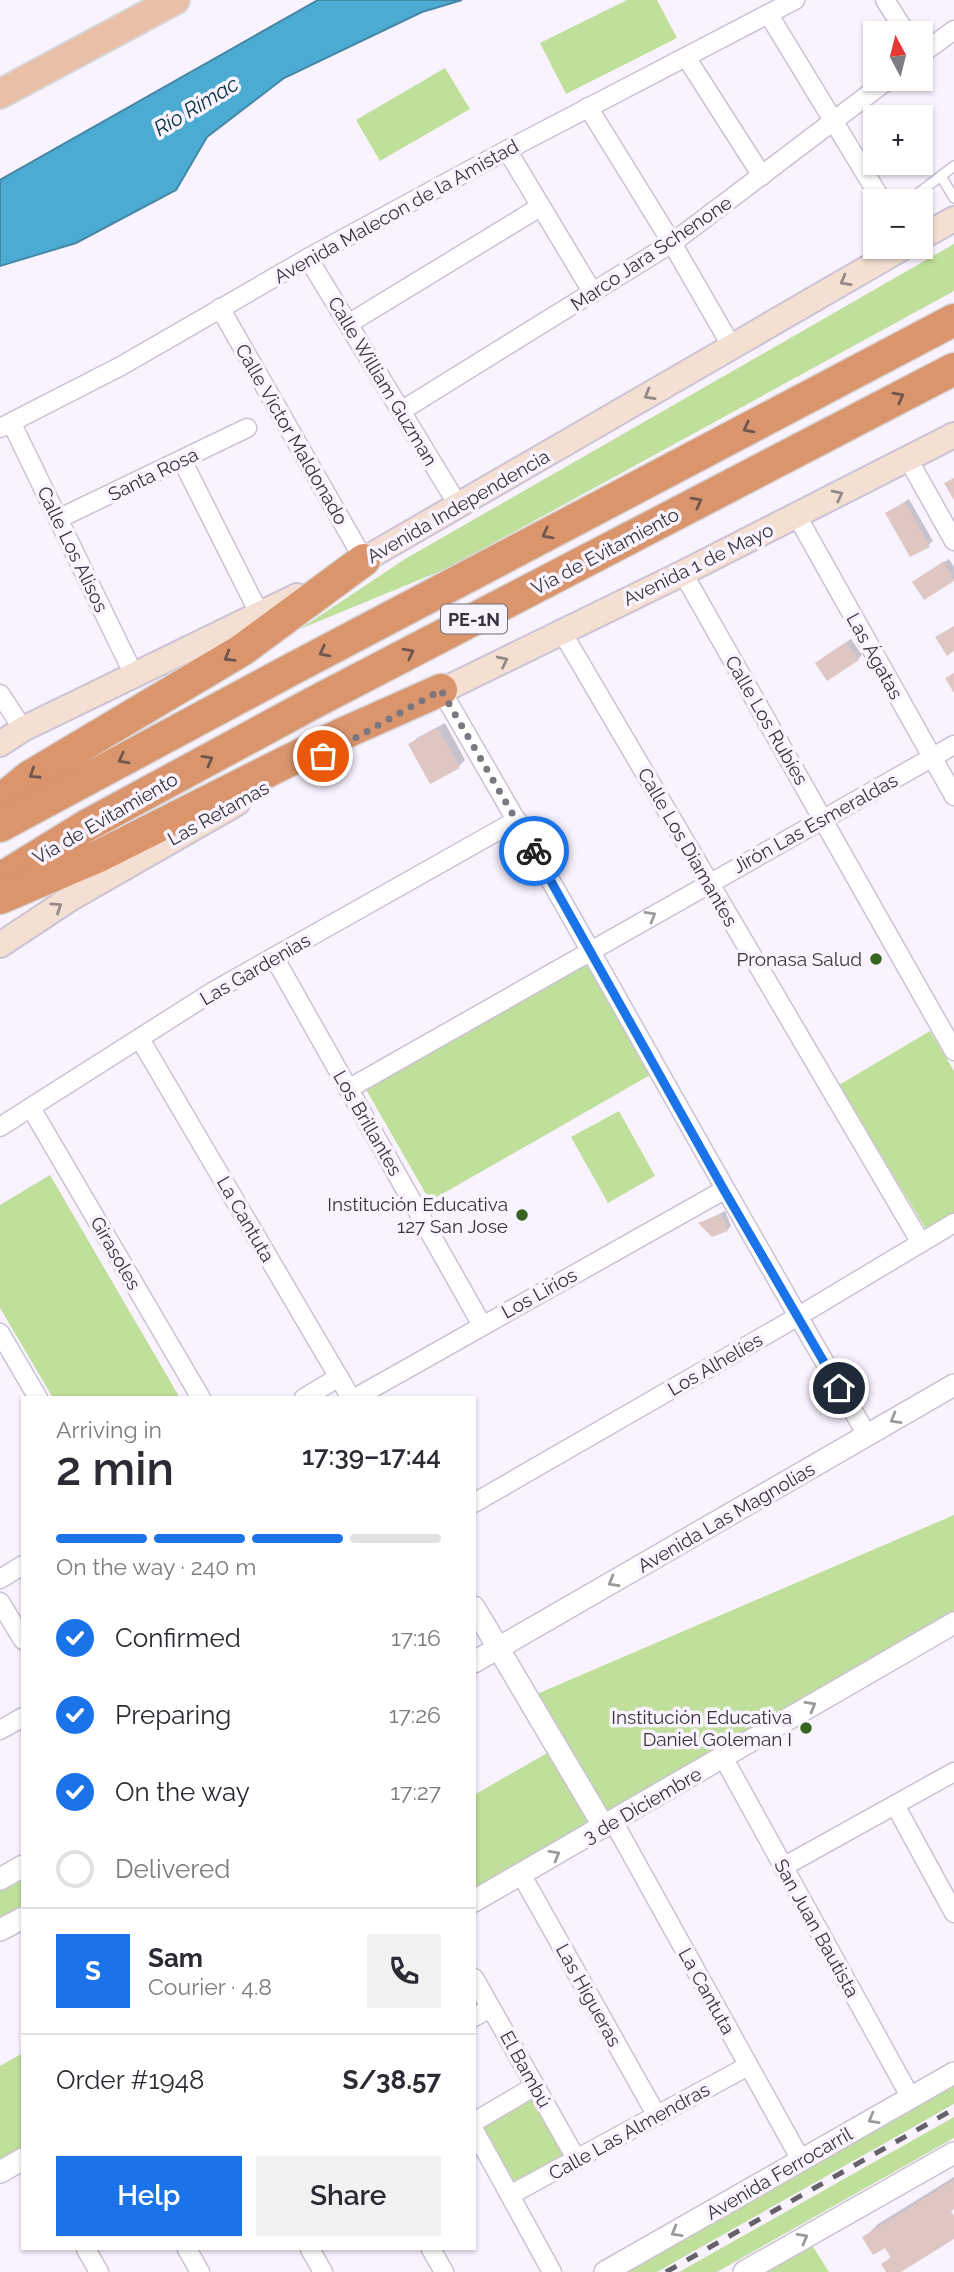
<!DOCTYPE html>
<meta charset="utf-8">
<style>
body{margin:0;font-family:Raleway,sans-serif;background:#f2f2f3;color:#2b2b33;height:100vh;display:flex;flex-direction:column;font-size:26px;white-space:nowrap}
*{box-sizing:border-box;margin:0}
p{font-size:23px;color:#7c7c81}
.icon{flex:none;width:38px;height:38px;fill:none;stroke:currentColor;stroke-width:2;stroke-linecap:round;stroke-linejoin:round}
.map{position:relative;flex:1;overflow:hidden}
.details{position:absolute;left:21px;top:1396px;width:455px;height:854px;display:flex;flex-direction:column;background:#fff;border-radius:0px;box-shadow:0 2px 5px #0004}
.details>*{flex:none}
.needle{width:46px;rotate:353deg}
.fabs{position:absolute;left:863px;top:21px;display:grid;gap:14px}
.fabs a{display:grid;place-items:center;width:70px;height:70px;border-radius:0px;background:#fff;box-shadow:0 2px 5px #0004;font-size:35px}
.pin{position:absolute;display:grid;place-items:center;width:60px;height:60px;color:#fff;margin:-30px;border:4px solid #fff;border-radius:50%;box-shadow:0 2px 7px #0007}
.courier{position:absolute;display:grid;place-items:center;width:70px;height:70px;margin:-35px;border:5px solid #1a73e8;border-radius:50%;background:#fff;color:#222;box-shadow:0 2px 9px #0007}
.overview em{font-style:normal;font-weight:600}
.overview div{display:flex;flex-direction:column-reverse}
.overview{display:flex;align-items:center;justify-content:space-between;height:119px;padding:0 35px}
h1{font-size:46px;font-weight:600;line-height:52px}
.bar{display:grid;grid-template-columns:repeat(4,1fr);gap:10px 7px;align-content:center;height:84px;padding:0 35px}
.bar i{height:9px;border-radius:5px;background:#e1e1e2}
.bar .current{background:#1a73e8}
.bar p{grid-column:span 4}
.line{display:flex;align-items:center;gap:18px;padding:0 35px;border-top:2px solid #e1e1e2}
.line div{flex:1}
.round{display:grid;place-items:center;flex:none;width:74px;height:74px;border-radius:0px;background:#f2f2f3}
ol{padding:0 35px;list-style:none}
li{display:flex;align-items:center;gap:21px;height:77px}
li p{margin-inline-start:auto}
li .icon{padding:7px;border-radius:50%;background:#1a73e8;color:#fff;stroke-width:4}
li:last-child{color:#7c7c81}
li i{width:38px;height:38px;border:4px solid #e1e1e2;border-radius:50%}
.action{display:flex;gap:14px;margin-top:auto;padding:14px 35px}
.action a{flex:1;height:80px;border-radius:0px;background:#1a73e8;color:#fff;font-size:28px;font-weight:600;line-height:80px;text-align:center}
.action a+a{background:#f2f2f3;color:#2b2b33}
.map>svg:first-child{display:block}
.green{fill:#bfdf9a}
.water{fill:#4babd3;stroke:#4587a5;stroke-width:2}
.shadow{fill:#0003}
.building{fill:#dec7c3}
.lines{fill:none;stroke-linecap:round;stroke-linejoin:round}
.service-casing{stroke:#cbc2d4;stroke-width:12}
.minor-casing{stroke:#cbc2d4;stroke-width:21}
.tertiary-casing{stroke:#cbc2d4;stroke-width:24}
.secondary-casing{stroke:#cbc2d4;stroke-width:28}
.primary-casing{stroke:#d7d6d8;stroke-width:32}
.motorway-casing{stroke:#d7d6d8;stroke-width:35}
.service{stroke:#fff;stroke-width:9}
.minor{stroke:#fff;stroke-width:18}
.tertiary{stroke:#fff;stroke-width:21}
.secondary{stroke:#f4dfd3;stroke-width:24}
.primary{stroke:#e9bfa7;stroke-width:28}
.motorway{stroke:#da956d;stroke-width:32}
.rail{stroke:#646169;stroke-width:5;stroke-dasharray:12 12;stroke-linecap:butt}
.oneway{stroke:#968a87}
.oneway2{stroke:#70564c}
.oneway3{stroke:#9b9a9d}
.done{stroke:#7b7780;stroke-width:7;stroke-dasharray:0 12.6}
.route{stroke:#1a73e8;stroke-width:9}
.poi-dot{fill:#376320;stroke:#f9f3ff;stroke-width:2.5}
.labels{text-anchor:middle;dominant-baseline:central;stroke-width:7;stroke-linejoin:round;paint-order:stroke}
.shield{fill:#f9f3ff;stroke:#716d76;stroke-width:2}
.shield-label{font-size:18px;font-weight:bold;fill:#37343b}
.street-label{font-size:19px;fill:#37343b;stroke:#f9f3ff}
.poi-label{font-size:19px;fill:#37343b;stroke:#f9f3ff;text-anchor:end}
.water-label{font-size:21px;font-style:italic;fill:#063344;stroke:#f9f3ff}
</style>
<div class="map">
<svg width="954" height="2272" viewBox="0 0 954 2272">
<rect width="100%" height="100%" fill="#f9f3ff"/>
<!-- green -->
<g class="green">
<path d="M627,0H657L677,38L566,94L540,43Z"/>
<path d="M445,68L470,109L380,161L356,120Z"/>
<path d="M954,244V291L448,568L300,629L405,559Z"/>
<path d="M586,962L652,1074L430,1201L364,1086Z"/>
<path d="M930,1031L954,1071V1215L927,1231L839,1085Z"/>
<path d="M619,1111L655,1176L608,1203L571,1137Z"/>
<path d="M50,1175L180,1398H53L0,1308V1205Z"/>
<path d="M954,1515V1614L610,1815L537,1694Z"/>
<path d="M554,1749L597,1821L474,1891V1795Z"/>
<path d="M23,1877V1907L0,1919V1890Z"/>
<path d="M23,2053V2148L0,2161V2066Z"/>
<path d="M954,2080V2104L657,2272H619Z"/>
<path d="M535,2098L568,2154L515,2187L480,2129Z"/>
<path d="M954,2117V2138L717,2272H679Z"/>
<path d="M812,2245L829,2272H763Z"/>
</g>
<!-- water -->
<path class="water" d="M318,0H462L422,12L284,78L207,137L176,190L76,243L0,266V180Z"/>
<!-- shadow -->
<g class="shadow">
<path d="M909,499L933,541L928,545L887,513Z"/>
<path d="M949,559L954,567V579L924,598L914,582Z"/>
<path d="M851,639L862,655L858,659H821Z"/>
<path d="M445,723L465,760L458,767L410,745L417,738Z"/>
<path d="M725,1211L731,1226L727,1230L701,1223Z"/>
<path d="M954,2177V2207L949,2210L954,2219V2237L898,2272H888L883,2264L892,2256L885,2245L864,2238L878,2224Z"/>
</g>
<!-- building -->
<g class="building">
<path d="M954,478V500L944,483Z"/>
<path d="M905,502L930,547L910,557L885,513Z"/>
<path d="M944,561L954,581L924,600L912,582Z"/>
<path d="M954,626V651L947,656L935,637Z"/>
<path d="M846,642L859,660L827,681L815,663Z"/>
<path d="M954,673V693L945,678Z"/>
<path d="M438,728L460,768L430,784L408,744Z"/>
<path d="M721,1214L728,1231L712,1237L698,1223Z"/>
<path d="M954,2180V2209L951,2211L954,2216V2239L901,2272H886L881,2264L891,2258L885,2248L873,2255L862,2237Z"/>
</g>
<g class="lines">
<defs>
<g id="service">
<path d="M941,176L954,198"/>
<path d="M908,201L954,166"/>
</g>
<g id="minor">
<path d="M885,0L906,33"/>
<path d="M769,15L882,201"/>
<path d="M920,55L954,30"/>
<path d="M686,57L762,176"/>
<path d="M588,107L672,243L732,347"/>
<path d="M507,150L593,293"/>
<path d="M308,258L458,505"/>
<path d="M220,308L364,560"/>
<path d="M348,324L540,207"/>
<path d="M401,411L672,243L889,79"/>
<path d="M12,424L134,675"/>
<path d="M0,428L121,366L308,258L507,150L795,0"/>
<path d="M908,459L954,541"/>
<path d="M182,460L260,615"/>
<path d="M797,516L954,796"/>
<path d="M58,519L247,428"/>
<path d="M683,573L954,1051"/>
<path d="M562,632L921,1243"/>
<path d="M441,690C585,937 722,1188 867,1435"/>
<path d="M0,694L23,729"/>
<path d="M274,957L482,1325"/>
<path d="M140,1039L351,1398"/>
<path d="M348,1089L954,745"/>
<path d="M31,1108L201,1398"/>
<path d="M0,1127L212,992L517,820"/>
<path d="M0,1333L38,1398"/>
<path d="M304,1398L339,1377"/>
<path d="M355,1398L724,1190"/>
<path d="M474,1503L797,1317L954,1223"/>
<path d="M0,1579L23,1565"/>
<path d="M0,1602L23,1640"/>
<path d="M0,1730L23,1717"/>
<path d="M723,1757L911,2098"/>
<path d="M895,1805L954,1913"/>
<path d="M613,1821L801,2160"/>
<path d="M783,1867L954,1772"/>
<path d="M521,1874L657,2116"/>
<path d="M474,1978L577,2160"/>
<path d="M474,2017L491,2008"/>
<path d="M474,2122L535,2086"/>
<path d="M474,2130L552,2272"/>
<path d="M510,2195L748,2066"/>
<path d="M86,2249L99,2272"/>
<path d="M187,2249L200,2272"/>
<path d="M310,2249L323,2272"/>
<path d="M431,2249L444,2272"/>
</g>
<g id="tertiary">
<path d="M474,1607L604,1827"/>
<path d="M474,1662L954,1385"/>
<path d="M0,1879L23,1866"/>
<path d="M474,1901L954,1623"/>
<path d="M0,1930L23,1918"/>
<path d="M0,2172L23,2159"/>
<path d="M605,2272L954,2073"/>
<path d="M744,2272L954,2153"/>
</g>
<g id="secondary">
<path d="M920,238L954,219"/>
<path d="M348,569L904,247"/>
<path d="M425,699L683,573L954,435"/>
<path d="M0,744L23,729L297,596"/>
<path d="M0,945L71,898L237,803"/>
</g>
<path id="primary" d="M0,94L175,0"/>
<g id="motorway">
<path d="M0,801L29,777L242,650L364,560"/>
<path d="M0,826L294,668L954,320"/>
<path d="M0,879L86,826L313,703L954,369"/>
<path d="M0,898L99,856L342,734L441,690"/>
</g>
</defs>
<!-- service casing -->
<use href="#service" class="service-casing"/>
<!-- minor casing -->
<use href="#minor" class="minor-casing"/>
<!-- tertiary casing -->
<use href="#tertiary" class="tertiary-casing"/>
<!-- secondary casing -->
<use href="#secondary" class="secondary-casing"/>
<!-- primary casing -->
<use href="#primary" class="primary-casing"/>
<!-- motorway casing -->
<use href="#motorway" class="motorway-casing"/>
<!-- service -->
<use href="#service" class="service"/>
<!-- minor -->
<use href="#minor" class="minor"/>
<!-- tertiary -->
<use href="#tertiary" class="tertiary"/>
<!-- secondary -->
<use href="#secondary" class="secondary"/>
<!-- primary -->
<use href="#primary" class="primary"/>
<!-- motorway -->
<use href="#motorway" class="motorway"/>
<!-- rail -->
<path class="rail" d="M666,2272L954,2109"/>
</g>
<!-- one-way arrows -->
<defs><path id="oneway-chevron" d="M-2-3.5L2.5 0L-2 3.5" fill="none" stroke-width="1.6" stroke-linecap="round" stroke-linejoin="round" transform="scale(1.75)"/></defs>
<g class="oneway">
<use href="#oneway-chevron" transform="translate(845 281) rotate(150)"/>
<use href="#oneway-chevron" transform="translate(649 395) rotate(150)"/>
<use href="#oneway-chevron" transform="translate(838 495) rotate(-27)"/>
<use href="#oneway-chevron" transform="translate(503 661) rotate(-26)"/>
<use href="#oneway-chevron" transform="translate(57 907) rotate(-34)"/>
</g>
<g class="oneway2">
<use href="#oneway-chevron" transform="translate(899 397) rotate(-28)"/>
<use href="#oneway-chevron" transform="translate(748 428) rotate(152)"/>
<use href="#oneway-chevron" transform="translate(697 502) rotate(-28)"/>
<use href="#oneway-chevron" transform="translate(547 534) rotate(152)"/>
<use href="#oneway-chevron" transform="translate(324 652) rotate(152)"/>
<use href="#oneway-chevron" transform="translate(409 653) rotate(-28)"/>
<use href="#oneway-chevron" transform="translate(229 657) rotate(149)"/>
<use href="#oneway-chevron" transform="translate(123 759) rotate(152)"/>
<use href="#oneway-chevron" transform="translate(208 760) rotate(-29)"/>
<use href="#oneway-chevron" transform="translate(34 774) rotate(147)"/>
</g>
<g class="oneway3">
<use href="#oneway-chevron" transform="translate(651 916) rotate(-30)"/>
<use href="#oneway-chevron" transform="translate(895 1419) rotate(150)"/>
<use href="#oneway-chevron" transform="translate(613 1582) rotate(150)"/>
<use href="#oneway-chevron" transform="translate(811 1706) rotate(-30)"/>
<use href="#oneway-chevron" transform="translate(555 1855) rotate(-30)"/>
<use href="#oneway-chevron" transform="translate(873 2119) rotate(150)"/>
<use href="#oneway-chevron" transform="translate(676 2232) rotate(150)"/>
<use href="#oneway-chevron" transform="translate(803 2238) rotate(-29)"/>
</g>
<g class="lines">
<!-- done -->
<path class="done" d="M323,756L441,690L534,851"/>
<!-- route -->
<path class="route" d="M534,851L724,1190L839,1388"/>
</g>
<!-- markers -->
<g class="poi-dot">
<circle cx="876" cy="959" r="7"/>
<circle cx="522" cy="1215" r="7"/>
<circle cx="806" cy="1728" r="7"/>
</g>
<g class="labels">
<!-- shield labels -->
<rect class="shield" x="441" y="604.5" width="66" height="29" rx="5"/>
<g class="shield-label">
<text x="474" y="619">PE-1N</text>
</g>
<!-- street labels -->
<g class="street-label">
<text transform="translate(396 211) rotate(-29)">Avenida Malecon de la Amistad</text>
<text transform="translate(651 253) rotate(-34)">Marco Jara Schenone</text>
<text transform="translate(383 381) rotate(59)">Calle William Guzman</text>
<text transform="translate(292 434) rotate(60)">Calle Victor Maldonado</text>
<text transform="translate(153 474) rotate(-26)">Santa Rosa</text>
<text transform="translate(458 506) rotate(-30)">Avenida Independencia</text>
<text transform="translate(73 549) rotate(64)">Calle Los Alisos</text>
<text transform="translate(605 551) rotate(-28)">Vía de Evitamiento</text>
<text transform="translate(698 564) rotate(-26)">Avenida 1 de Mayo</text>
<text transform="translate(875 656) rotate(61)">Las Ágatas</text>
<text transform="translate(767 720) rotate(60)">Calle Los Rubíes</text>
<text transform="translate(218 813) rotate(-29)">Las Retamas</text>
<text transform="translate(105 818) rotate(-30)">Vía de Evitamiento</text>
<text transform="translate(815 823) rotate(-29)">Jirón Las Esmeraldas</text>
<text transform="translate(688 847) rotate(60)">Calle Los Diamantes</text>
<text transform="translate(255 969) rotate(-30)">Las Gardenias</text>
<text transform="translate(368 1123) rotate(60)">Los Brillantes</text>
<text transform="translate(246 1219) rotate(60)">La Cantuta</text>
<text transform="translate(116 1253) rotate(60)">Girasoles</text>
<text transform="translate(539 1293) rotate(-29)">Los Lirios</text>
<text transform="translate(715 1364) rotate(-30)">Los Alhelíes</text>
<text transform="translate(726 1517) rotate(-30)">Avenida Las Magnolias</text>
<text transform="translate(642 1805) rotate(-30)">3 de Diciembre</text>
<text transform="translate(817 1928) rotate(61)">San Juan Bautista</text>
<text transform="translate(707 1991) rotate(61)">La Cantuta</text>
<text transform="translate(589 1995) rotate(61)">Las Higueras</text>
<text transform="translate(526 2069) rotate(61)">El Bambú</text>
<text transform="translate(629 2131) rotate(-29)">Calle Las Almendras</text>
<text transform="translate(779 2173) rotate(-30)">Avenida Ferrocarril</text>
</g>
<!-- poi labels -->
<g class="poi-label">
<text x="862" y="959">Pronasa Salud</text>
<text x="508" y="1204">Institución Educativa<tspan x="508" dy="22">127 San Jose</tspan></text>
<text x="792" y="1717">Institución Educativa<tspan x="792" dy="22">Daniel Goleman I</tspan></text>
</g>
<!-- water labels -->
<g class="water-label">
<text transform="translate(196 106) rotate(-31)">Río Rímac</text>
</g>
</g>
</svg>
<div class="fabs">
<a><svg class="needle" viewBox="-14 -14 28 28"><path d="M0-13l5 13h-10z" fill="#e53935"/><path d="M0 13l5-13h-10z" fill="#7c7c81"/></svg></a>
<a>+</a>
<a>−</a>
</div>
<div class="pin" style="left:323px;top:756px;background:#ea580c"><svg class="icon" aria-label="bag" viewBox="0 0 24 24"><path d="M5 8h14l-1 12H6zM9 8a3 3 0 0 1 6 0"/></svg></div>
<div class="pin" style="left:839px;top:1388px;background:#1f2937"><svg class="icon" aria-label="home" viewBox="0 0 24 24"><path d="M3 11l9-7 9 7M6 9v11h12V9"/></svg></div>
<div class="courier" style="left:534px;top:851px"><svg class="icon" aria-label="bike" viewBox="0 0 24 24"><circle cx="6" cy="16" r="4"/><circle cx="18" cy="16" r="4"/><path d="M6 16l4-8h5l3 8M10 8l3 8H6M13 5h3"/></svg></div>
<section class="details">
<div class="overview"><div><h1>2 min</h1><p>Arriving in</p></div><em>17:39–17:44</em></div>
<div class="bar"><i class="current"></i><i class="current"></i><i class="current"></i><i></i><p>On the way · 240 m</p></div>
<ol>
<li><svg class="icon" aria-label="check" viewBox="0 0 24 24"><path d="M5 12l5 5 9-10"/></svg>Confirmed<p>17:16</p></li>
<li><svg class="icon" aria-label="check" viewBox="0 0 24 24"><path d="M5 12l5 5 9-10"/></svg>Preparing<p>17:26</p></li>
<li><svg class="icon" aria-label="check" viewBox="0 0 24 24"><path d="M5 12l5 5 9-10"/></svg>On the way<p>17:27</p></li>
<li><i></i>Delivered</li>
</ol>
<div class="line" style="height:126px"><b class="round" style="background:#1a73e8;color:#fff">S</b><div><b>Sam</b><p>Courier · 4.8</p></div><a class="round"><svg class="icon" aria-label="phone" viewBox="0 0 24 24"><path d="M5 4h4l2 5-3 2q2 4 5 5l2-3 5 2v4C11 20 4 13 5 4z"/></svg></a></div>
<div class="line" style="height:91px"><div>Order #1948</div><b>S/38.57</b></div>
<div class="action"><a>Help</a><a>Share</a></div>
</section>
</div>
